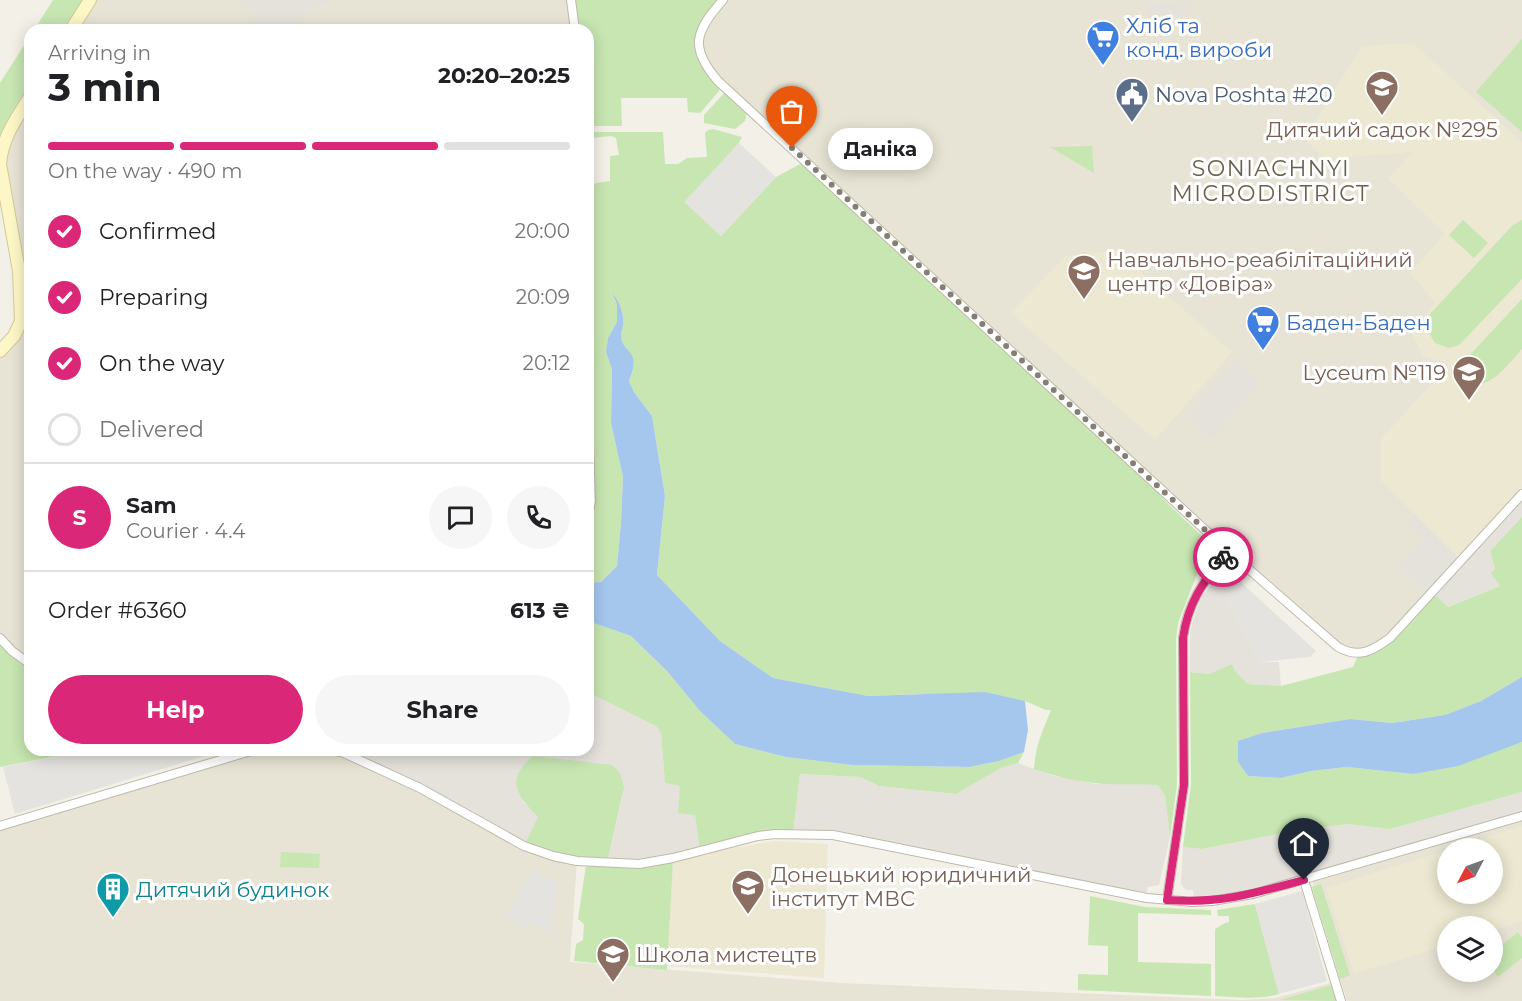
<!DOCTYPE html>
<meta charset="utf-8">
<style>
body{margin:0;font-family:Montserrat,sans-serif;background:#f6f6f6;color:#202124;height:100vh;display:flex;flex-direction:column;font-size:22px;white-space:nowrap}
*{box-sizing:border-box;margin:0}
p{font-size:20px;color:#757577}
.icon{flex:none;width:33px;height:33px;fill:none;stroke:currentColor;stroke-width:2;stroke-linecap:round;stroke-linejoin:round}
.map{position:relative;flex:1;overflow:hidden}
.details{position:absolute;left:24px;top:24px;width:570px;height:732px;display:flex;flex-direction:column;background:#fff;border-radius:18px;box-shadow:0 3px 15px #0003}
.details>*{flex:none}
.needle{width:39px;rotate:229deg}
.controls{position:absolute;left:1437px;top:838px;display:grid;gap:12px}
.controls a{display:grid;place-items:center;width:66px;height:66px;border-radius:50%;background:#fff;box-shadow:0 3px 15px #0003;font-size:30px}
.pin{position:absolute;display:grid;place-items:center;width:51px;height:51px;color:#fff;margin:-62px -26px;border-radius:50% 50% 50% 0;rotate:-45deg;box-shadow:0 0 6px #0007}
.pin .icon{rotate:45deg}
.courier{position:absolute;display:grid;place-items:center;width:60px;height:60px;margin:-30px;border:4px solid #db2777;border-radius:50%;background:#fff;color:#222;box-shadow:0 2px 8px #0007}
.bubble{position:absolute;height:42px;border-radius:21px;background:#fff;box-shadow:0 3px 15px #0003;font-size:20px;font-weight:700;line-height:42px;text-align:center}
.overview em{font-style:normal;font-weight:700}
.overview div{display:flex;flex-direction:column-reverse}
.overview{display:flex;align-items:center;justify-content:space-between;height:102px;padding:0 24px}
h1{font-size:39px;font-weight:700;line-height:45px}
.bar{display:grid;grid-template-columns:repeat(4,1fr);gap:9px 6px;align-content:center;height:72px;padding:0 24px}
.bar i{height:8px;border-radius:4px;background:#e0e0e0}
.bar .on{background:#db2777}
.bar p{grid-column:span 4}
.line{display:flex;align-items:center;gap:15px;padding:0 24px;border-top:2px solid #e0e0e0}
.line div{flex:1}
.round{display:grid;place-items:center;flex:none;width:63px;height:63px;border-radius:32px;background:#f6f6f6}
ol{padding:0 24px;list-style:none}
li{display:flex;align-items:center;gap:18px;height:66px}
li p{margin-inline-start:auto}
li .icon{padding:6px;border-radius:50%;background:#db2777;color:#fff;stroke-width:4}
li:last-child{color:#757577}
li i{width:33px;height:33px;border:3px solid #e0e0e0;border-radius:50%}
.cta{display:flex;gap:12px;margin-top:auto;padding:12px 24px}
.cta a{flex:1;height:69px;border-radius:36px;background:#db2777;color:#fff;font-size:24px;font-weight:700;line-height:69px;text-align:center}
.cta a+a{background:#f6f6f6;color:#202124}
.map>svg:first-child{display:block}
.residential{fill:#e7e4d5;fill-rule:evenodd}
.industrial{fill:#e5e2dc}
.education{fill:#ece8d1}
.green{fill:#c7e6b1}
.parking{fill:#e4e3df}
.water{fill:#a5c7ee}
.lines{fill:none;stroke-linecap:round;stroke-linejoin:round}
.street-casing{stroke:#bebaaa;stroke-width:10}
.secondary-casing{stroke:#d2ca98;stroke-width:14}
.street{stroke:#fff;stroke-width:8}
.secondary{stroke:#fdf7c7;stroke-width:12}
.done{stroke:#837f74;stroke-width:6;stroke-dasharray:0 10.8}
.route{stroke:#db2777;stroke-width:8}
.labels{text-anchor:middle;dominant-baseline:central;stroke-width:6;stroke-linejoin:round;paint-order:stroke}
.shop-label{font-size:21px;fill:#366cbe;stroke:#fff;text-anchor:start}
.service-label{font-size:21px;fill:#4e5e75;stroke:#fff;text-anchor:start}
.education-label{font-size:21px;fill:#785e54;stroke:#fff;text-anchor:start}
.culture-label{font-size:21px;fill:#0d838f;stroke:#fff;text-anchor:start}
.neighbourhood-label{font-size:22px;letter-spacing:1.5px;fill:#68614e;stroke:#fff}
</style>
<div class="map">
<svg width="1522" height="1001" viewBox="0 0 1522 1001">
<rect width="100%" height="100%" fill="#f3f1e7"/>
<!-- residential -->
<g class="residential">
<path d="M96,0H567L572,30H77Z"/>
<path d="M728,0H1522V490L1388,635L1364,649L1348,650L1328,636L721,79L708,65L703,50L702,37L708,23Z"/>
<path d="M30,107V660L14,648L0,633V358L10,349L25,327L5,164L6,148Z"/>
<path d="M254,750H332L577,861L570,962L842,983L1242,1000L1275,998L1331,983L1336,1001H0V826Z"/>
<path d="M1522,820V1001H1347L1313,891V882ZM1448,849H1492V894H1448ZM1448,927H1492V972H1448Z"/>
</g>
<!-- industrial -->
<g class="industrial">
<path d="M240,0H331L279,30H266Z"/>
<path d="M1190,1L1191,14L1148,17L1147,5Z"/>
<path d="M1235,361L1259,383L1211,438L1186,417Z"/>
<path d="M1522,499V517L1490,551L1500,586L1447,607L1435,595Z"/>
<path d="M1415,514L1460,559L1427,595L1397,565L1424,538L1407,522Z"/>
<path d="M1224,569H1227L1232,574L1219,584L1261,662H1279L1281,686L1248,684L1235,671L1232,665L1209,674L1190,672V633L1193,620L1202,596Z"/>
<path d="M589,691L656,726L661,733L665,783L680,786L695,814L700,851L673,858L607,863L623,793L522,801L539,816L524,846L420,788L332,750H588Z"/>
<path d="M1018,763L1054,776L1097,784L1135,783L1158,785L1165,796L1170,837L1159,885L1148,887L1145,898L833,835L793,834L800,774L860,777L879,786L956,794L1001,768Z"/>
<path d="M1522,792V816L1304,880L1194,902L1193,890H1186L1181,884L1183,847L1203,849L1293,831L1348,824L1390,829Z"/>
</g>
<!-- education -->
<g class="education">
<path d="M1413,43L1522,142V490L1460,559L1381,481V439L1449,364L1423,356L1411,332L1435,303L1410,273L1445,234L1388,179L1412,152L1327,159L1304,140L1362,46Z"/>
<path d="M1116,250L1232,352L1155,440L1011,313L1065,256Z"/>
<path d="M1522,826V921L1493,931L1492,927H1448L1447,945L1354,974L1326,888L1447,850L1448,894H1492V849H1449Z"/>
<path d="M774,841L828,844L824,978L667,966L673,861L704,853Z"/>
</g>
<!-- green -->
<g class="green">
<path d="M53,0H84L65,30H34Z"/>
<path d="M574,0H718C688,32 688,57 720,87L719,91L700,113L688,112L687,98H621L622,126H588V30H578Z"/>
<path d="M30,36V87L0,137V83Z"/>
<path d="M1522,39V132L1476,92Z"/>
<path d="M725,92L747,112L745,121L735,129L704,123V115Z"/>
<path d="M713,129L742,137L739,143L685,202L721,236L776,177L802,163L1152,485L1165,501L1205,539L1204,541L1211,549L1212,553L1197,574L1178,623L1176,640L1177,784L1170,837L1165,796L1158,785C1137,783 1116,786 1095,783C1074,781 1054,776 1034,769C1036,743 1042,733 1051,710H1046L1025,701L920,694L868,696L773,678L720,641L657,575L665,496L652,416L634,392L629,381C643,349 620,354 621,333C622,318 626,311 614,298L617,305V322L608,338L606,352L612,368L611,423L623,477L621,523L617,566L601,582L588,583V525L594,502L588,191L596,183L610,181V156L619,155L616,138L611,136L591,138V135L594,132H663L665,164H678L687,158L707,157L705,133L708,130Z"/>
<path d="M1092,146L1094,173L1050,147Z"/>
<path d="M1463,220L1488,243L1474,258L1449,235Z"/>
<path d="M1522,220V279L1459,345L1449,348L1435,343L1427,329L1430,314L1513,225Z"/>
<path d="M1522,299V349C1511,360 1483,401 1468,375C1464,369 1465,363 1468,357Z"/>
<path d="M1522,517V677L1481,701L1445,715L1392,723L1350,719L1262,733L1239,741L1238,762L1248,776L1281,778L1311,771L1347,767L1413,774L1522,742V792L1390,829L1348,824L1293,831L1202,849L1183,847L1191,784L1190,672L1209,674L1232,664L1235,671L1248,684L1281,686L1353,667L1357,658C1391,652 1413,620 1435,595L1448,607L1500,586L1491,573L1495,569L1490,551Z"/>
<path d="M588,621L631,636L667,671L700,711L735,744L786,757L852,765L969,767L999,761L1024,752L1018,763L1001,768L956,794L879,786L860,777L800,774L793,834L700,851L695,815L678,813L680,786L665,783L661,733L656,726L588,692Z"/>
<path d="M0,645L21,664L30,668V750H88L0,767Z"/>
<path d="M533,756L612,765L620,773L624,787L607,863L577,861L524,846L538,817C516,795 505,780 533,756Z"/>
<path d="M281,852L320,854L319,868L280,867Z"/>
<path d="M673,861L667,970L574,961L576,944L583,940L584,924L578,919L586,865Z"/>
<path d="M1321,884L1350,975L1340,979L1313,891L1312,887Z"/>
<path d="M1090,896L1145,907L1211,910V915L1138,913V962L1211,964V996L1078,990V974L1108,975V946L1088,945Z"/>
<path d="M1255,904L1279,994C1259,1000 1236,997 1215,996V929L1225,923L1229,922V916H1218L1217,910Z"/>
<path d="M1518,932L1522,937V958L1498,977L1493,970V953Z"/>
<path d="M1331,985L1336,1001L1280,1000Z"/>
</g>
<!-- parking -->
<g class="parking">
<path d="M739,143L776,177L721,236L684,202Z"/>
<path d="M1232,574L1316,651L1310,657L1261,662L1219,584Z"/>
<path d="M88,750H224L15,814L3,767Z"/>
<path d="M534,869L557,883L551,933L531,922L524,929L505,918Z"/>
<path d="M1302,891L1327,981L1279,994L1255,904Z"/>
</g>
<!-- water -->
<g class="water">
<path d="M613,294C620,303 624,313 623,325C623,328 621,331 621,334C621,355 643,347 629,381L634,392L652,416L665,496L657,575L720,641L773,678L868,696L985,692L1025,701L1028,730L1024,752L999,761L969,767L852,765L786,757L735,744L700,711L667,671L631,636L588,621V581L589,583L601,582L617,566L621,523L623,477L611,423L612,369L606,352L608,338L617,322V305Z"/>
<path d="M1522,677V742L1458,766L1413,774L1347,767L1311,771L1281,778L1248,776L1238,762V741L1262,733L1350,719L1392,723L1445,715L1481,701Z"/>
</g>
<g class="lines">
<defs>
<g id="street">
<path d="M571,0L575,30"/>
<path d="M723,0C695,31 689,48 718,81L1228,551L1338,647C1359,659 1372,651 1390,638L1522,494"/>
<path d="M588,415L591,501L588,517"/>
<path d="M0,638L12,651L30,664"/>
<path d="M332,750L344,753L420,788L524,846L553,856L577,861L639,864L673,858L758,836L775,834L833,835L1147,898L1192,902L1212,901L1253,894L1522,816"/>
<path d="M0,826L254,750"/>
<path d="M1304,880L1341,1001"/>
<path d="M1167,900L1184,785L1183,638C1188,600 1205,580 1228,551"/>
</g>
<g id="secondary">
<path d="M71,30L90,0"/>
<path d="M0,351L14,336L21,321L19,271L0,164C2,138 16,119 30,97"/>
</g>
</defs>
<!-- street casing -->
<use href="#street" class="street-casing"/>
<!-- secondary casing -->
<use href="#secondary" class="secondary-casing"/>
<!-- street -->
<use href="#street" class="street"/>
<!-- secondary -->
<use href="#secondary" class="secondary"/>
</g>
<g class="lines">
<!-- done -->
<path class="done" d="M792,148L1228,551L1223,557"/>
<!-- route -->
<path class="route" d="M1223,557C1202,584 1188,603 1183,638L1184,785L1167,900C1219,904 1256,893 1304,880"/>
</g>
<!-- icons -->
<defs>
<symbol id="supermarket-pin" viewBox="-11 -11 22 30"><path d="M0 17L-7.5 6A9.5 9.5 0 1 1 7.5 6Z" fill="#3f7fe0" stroke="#fff"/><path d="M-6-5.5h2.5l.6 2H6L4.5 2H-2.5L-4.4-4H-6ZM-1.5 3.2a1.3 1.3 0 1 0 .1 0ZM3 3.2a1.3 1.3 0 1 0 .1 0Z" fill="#fff"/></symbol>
<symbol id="school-pin" viewBox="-11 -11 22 30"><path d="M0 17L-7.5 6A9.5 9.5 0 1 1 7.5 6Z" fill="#8d6e63" stroke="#fff"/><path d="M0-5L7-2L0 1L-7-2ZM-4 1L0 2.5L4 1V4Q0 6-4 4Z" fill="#fff"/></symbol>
<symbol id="civic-pin" viewBox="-11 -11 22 30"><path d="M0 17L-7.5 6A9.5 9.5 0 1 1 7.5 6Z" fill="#5c6f8a" stroke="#fff"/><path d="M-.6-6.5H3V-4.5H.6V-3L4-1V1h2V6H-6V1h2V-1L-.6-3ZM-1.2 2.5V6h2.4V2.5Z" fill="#fff"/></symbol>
<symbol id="university-pin" viewBox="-11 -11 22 30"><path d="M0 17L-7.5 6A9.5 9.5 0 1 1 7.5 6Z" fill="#8d6e63" stroke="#fff"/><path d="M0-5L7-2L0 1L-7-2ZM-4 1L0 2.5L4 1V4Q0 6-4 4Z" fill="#fff"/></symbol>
<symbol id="building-pin" viewBox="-11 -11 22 30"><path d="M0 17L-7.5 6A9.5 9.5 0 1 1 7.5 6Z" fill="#0f9aa8" stroke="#fff"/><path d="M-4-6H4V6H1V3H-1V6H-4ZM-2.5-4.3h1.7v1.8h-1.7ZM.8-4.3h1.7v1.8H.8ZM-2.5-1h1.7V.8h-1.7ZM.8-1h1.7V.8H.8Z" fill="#fff"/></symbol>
</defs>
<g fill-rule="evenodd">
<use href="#supermarket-pin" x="1084" y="18" width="38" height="52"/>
<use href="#school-pin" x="1363" y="68" width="38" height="52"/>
<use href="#civic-pin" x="1113" y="75" width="38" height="52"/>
<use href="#school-pin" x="1065" y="252" width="38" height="52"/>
<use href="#supermarket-pin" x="1244" y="303" width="38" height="52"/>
<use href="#school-pin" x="1450" y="353" width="38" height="52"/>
<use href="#university-pin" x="729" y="867" width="38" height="52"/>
<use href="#building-pin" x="94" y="870" width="38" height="52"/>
<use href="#school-pin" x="594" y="935" width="38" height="52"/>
</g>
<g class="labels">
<!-- shop labels -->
<g class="shop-label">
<text x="1126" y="25">Хліб та<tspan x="1126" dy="24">конд. вироби</tspan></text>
<text x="1286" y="322">Баден-Баден</text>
</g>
<!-- service labels -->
<g class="service-label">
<text x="1155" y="94">Nova Poshta #20</text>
</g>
<!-- education labels -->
<g class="education-label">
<text x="1382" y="129" text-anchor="middle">Дитячий садок №295</text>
<text x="1107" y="259">Навчально-реабілітаційний<tspan x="1107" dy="24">центр «Довіра»</tspan></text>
<text x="1446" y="372" text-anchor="end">Lyceum №119</text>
<text x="771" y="874">Донецький юридичний<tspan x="771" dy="24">інститут МВС</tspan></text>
<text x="636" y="954">Школа мистецтв</text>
</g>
<!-- culture labels -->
<g class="culture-label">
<text x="136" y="889">Дитячий будинок</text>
</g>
<!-- neighbourhood labels -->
<g class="neighbourhood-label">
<text x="1271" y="168">SONIACHNYI<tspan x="1271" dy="25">MICRODISTRICT</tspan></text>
</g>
</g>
</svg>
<div class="controls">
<a><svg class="needle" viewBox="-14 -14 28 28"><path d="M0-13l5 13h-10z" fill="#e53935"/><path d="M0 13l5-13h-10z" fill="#757577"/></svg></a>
<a><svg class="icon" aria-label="layers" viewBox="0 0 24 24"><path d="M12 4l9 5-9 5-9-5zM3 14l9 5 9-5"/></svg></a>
</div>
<div class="pin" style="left:792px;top:148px;background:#ea580c"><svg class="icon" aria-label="bag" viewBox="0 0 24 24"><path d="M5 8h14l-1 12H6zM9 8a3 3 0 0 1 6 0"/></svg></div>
<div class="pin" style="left:1304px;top:880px;background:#1f2937"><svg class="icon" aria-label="home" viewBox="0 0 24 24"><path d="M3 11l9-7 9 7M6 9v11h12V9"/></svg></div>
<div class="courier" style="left:1223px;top:557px"><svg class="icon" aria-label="bike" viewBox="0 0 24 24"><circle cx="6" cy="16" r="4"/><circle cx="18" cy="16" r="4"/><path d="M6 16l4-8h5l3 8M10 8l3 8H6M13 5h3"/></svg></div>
<div class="bubble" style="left:828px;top:128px;width:105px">Даніка</div>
<section class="details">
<div class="overview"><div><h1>3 min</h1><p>Arriving in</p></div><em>20:20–20:25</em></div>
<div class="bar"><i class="on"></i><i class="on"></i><i class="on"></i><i></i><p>On the way · 490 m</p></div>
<ol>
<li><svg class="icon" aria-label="check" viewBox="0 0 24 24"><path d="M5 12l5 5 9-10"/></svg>Confirmed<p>20:00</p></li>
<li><svg class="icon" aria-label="check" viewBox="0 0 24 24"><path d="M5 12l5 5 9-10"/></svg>Preparing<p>20:09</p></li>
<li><svg class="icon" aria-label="check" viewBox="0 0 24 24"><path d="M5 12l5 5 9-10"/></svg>On the way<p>20:12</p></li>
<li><i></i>Delivered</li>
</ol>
<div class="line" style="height:108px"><b class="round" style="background:#db2777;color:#fff">S</b><div><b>Sam</b><p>Courier · 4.4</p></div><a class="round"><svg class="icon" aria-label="chat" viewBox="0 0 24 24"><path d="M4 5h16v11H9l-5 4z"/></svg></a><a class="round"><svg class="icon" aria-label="phone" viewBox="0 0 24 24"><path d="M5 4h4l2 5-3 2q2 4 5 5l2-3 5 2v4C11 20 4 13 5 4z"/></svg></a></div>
<div class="line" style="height:78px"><div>Order #6360</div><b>613 ₴</b></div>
<div class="cta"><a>Help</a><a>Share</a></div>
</section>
</div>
